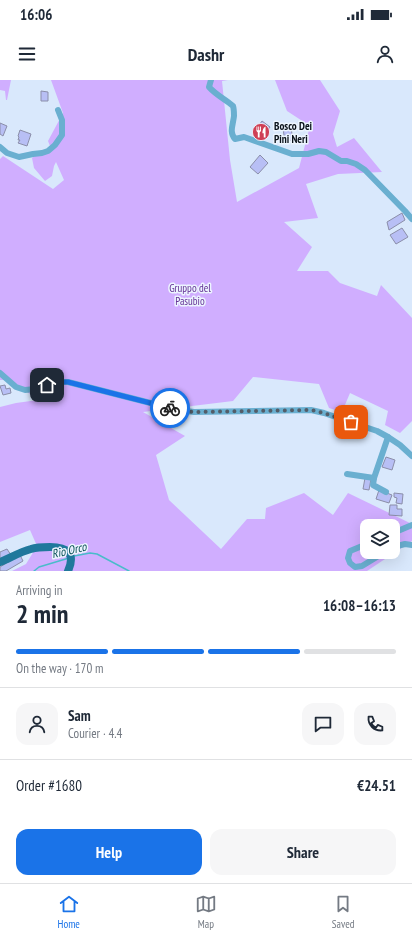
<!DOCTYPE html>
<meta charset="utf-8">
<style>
body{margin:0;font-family:"PT Sans Narrow",sans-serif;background:#f6f6f7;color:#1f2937;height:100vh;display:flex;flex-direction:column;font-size:15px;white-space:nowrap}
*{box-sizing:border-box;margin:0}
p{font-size:13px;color:#747a83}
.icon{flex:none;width:22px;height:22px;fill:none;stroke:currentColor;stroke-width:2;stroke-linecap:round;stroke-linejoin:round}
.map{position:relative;height:491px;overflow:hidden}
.drawer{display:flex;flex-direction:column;background:#fff;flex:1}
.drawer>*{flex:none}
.tools{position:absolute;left:360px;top:439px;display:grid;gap:8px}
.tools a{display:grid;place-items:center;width:40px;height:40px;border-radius:8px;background:#fff;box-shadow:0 4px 16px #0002;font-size:20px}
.pin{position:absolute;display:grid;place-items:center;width:34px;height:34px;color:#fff;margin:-17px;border-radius:8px;box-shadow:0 2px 6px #0006}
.courier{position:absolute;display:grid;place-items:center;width:40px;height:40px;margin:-20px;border:3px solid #1a73e8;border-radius:50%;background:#fff;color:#222;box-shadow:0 1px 5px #0007}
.head em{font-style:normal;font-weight:700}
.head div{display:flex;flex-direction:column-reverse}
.head{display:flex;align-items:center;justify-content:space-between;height:68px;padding:0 16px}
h1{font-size:26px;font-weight:700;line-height:30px}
.bar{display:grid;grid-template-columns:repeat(4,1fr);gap:6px 4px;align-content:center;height:48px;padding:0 16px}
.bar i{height:5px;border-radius:3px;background:#e0e1e3}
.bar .selected{background:#1a73e8}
.bar p{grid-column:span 4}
.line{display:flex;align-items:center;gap:10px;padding:0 16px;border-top:1px solid #e0e1e3}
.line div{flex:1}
.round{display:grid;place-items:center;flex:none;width:42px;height:42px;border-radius:12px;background:#f6f6f7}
.primary-button{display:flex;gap:8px;margin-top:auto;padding:8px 16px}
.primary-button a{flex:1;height:46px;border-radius:12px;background:#1a73e8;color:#fff;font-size:16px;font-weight:700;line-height:46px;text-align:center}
.primary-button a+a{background:#f6f6f7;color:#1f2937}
.status{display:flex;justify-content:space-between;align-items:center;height:28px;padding:0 20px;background:#fff;direction:ltr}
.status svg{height:11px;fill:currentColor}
header{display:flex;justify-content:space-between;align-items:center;height:52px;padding:0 16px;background:#fff;font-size:18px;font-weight:700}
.tab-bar{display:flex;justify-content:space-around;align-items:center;height:56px;border-top:1px solid #e0e1e3;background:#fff;font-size:11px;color:#747a83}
.tab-bar a{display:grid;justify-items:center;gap:2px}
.tab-bar .selected{color:#1a73e8}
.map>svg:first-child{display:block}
.green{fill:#d0aeff;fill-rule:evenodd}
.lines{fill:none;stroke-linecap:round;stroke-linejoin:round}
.stream{stroke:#49bcca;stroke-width:1.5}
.building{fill:#b8bff5;stroke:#8b8ea9}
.minor{stroke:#6aafd0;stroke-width:6}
.major{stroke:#20789c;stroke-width:8}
.done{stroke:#535d69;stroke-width:4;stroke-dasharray:0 7.2}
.route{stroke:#1a73e8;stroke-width:5}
.labels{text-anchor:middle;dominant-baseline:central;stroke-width:3;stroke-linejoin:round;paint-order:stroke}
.poi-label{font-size:11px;font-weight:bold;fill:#0b121a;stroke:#edf5ff;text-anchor:start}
.park-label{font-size:11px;fill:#633095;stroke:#edf5ff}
.water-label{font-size:12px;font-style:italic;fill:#094f56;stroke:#edf5ff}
</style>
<div class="status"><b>16:06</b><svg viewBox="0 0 49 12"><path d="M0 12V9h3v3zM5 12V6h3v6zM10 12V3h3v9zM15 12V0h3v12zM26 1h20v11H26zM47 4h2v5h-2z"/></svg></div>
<header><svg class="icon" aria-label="menu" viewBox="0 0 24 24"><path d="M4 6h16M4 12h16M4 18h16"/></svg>Dashr<svg class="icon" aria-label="person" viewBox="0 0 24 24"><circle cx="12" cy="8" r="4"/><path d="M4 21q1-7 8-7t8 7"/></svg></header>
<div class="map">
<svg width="412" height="491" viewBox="0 0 412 491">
<rect width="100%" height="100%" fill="#d9e8fc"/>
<!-- green -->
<g class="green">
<path d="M0,0H11L7,20H6L5,11L0,10Z"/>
<path d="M51,0H228L222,1L230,80L237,122L299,88L310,46L287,31L275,0H320L340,31L333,54L337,67L354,58L382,92L338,94L306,104L318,138L284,142L312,167L297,191H328L340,203L377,216L381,205L412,238V341L400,353L385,345L388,331L350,313L342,332L329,328L319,304L253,297L233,321L143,332L185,356L156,375L169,420L221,469L247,439H265L266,428L304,413L333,435L348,413L412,444V461L367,491H12L26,484L37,466L30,450L0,462V327L16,323L38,320L11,300H0V79L3,76L53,109L64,100L56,82L54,86L52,96L45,101L34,88L32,78L35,76L52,71L48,61L63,33ZM367,446H393V472H367Z"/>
</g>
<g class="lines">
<!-- stream -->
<g class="stream">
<path d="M74,476L90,473L97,474L129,491"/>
<path d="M34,491L39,487L69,478"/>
</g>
</g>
<!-- building -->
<g class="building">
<path d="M41,11L48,12V21H41Z"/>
<path d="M262,41L270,47L263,57L255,51Z"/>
<path d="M0,43L7,46L3,56L0,54Z"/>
<path d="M291,48L293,60L285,61L283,49Z"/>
<path d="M20,50L31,54L27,66L18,63L20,60H18L19,57L18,56Z"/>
<path d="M260,75L268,83L258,94L250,87Z"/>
<path d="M402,133L405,140L389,150L387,142Z"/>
<path d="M402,148L408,157L396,164L390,155Z"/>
<path d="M5,305L6,309L10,308L11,313L3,315L0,306Z"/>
<path d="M386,377L395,380L392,390L382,387Z"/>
<path d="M365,398L371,399L369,410L363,409Z"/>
<path d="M379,410L392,415L389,423L376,419Z"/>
<path d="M394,413L403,414L402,424L396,423L397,418L394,417Z"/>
<path d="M390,425H397V429H402V436L389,435Z"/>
<path d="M7,469L11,475L0,479V472Z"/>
<path d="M20,475L23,481L6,491H0V487Z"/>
</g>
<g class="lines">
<!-- minor -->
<g class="minor">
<path d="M211,0L209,7C216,15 225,19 233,26C234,29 234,33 234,36C233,45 229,52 235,59L244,57L292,74H308L319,71L326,72L341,81H347L356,84L365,90L405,131L412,139"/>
<path d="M0,67L7,73L19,77L33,74L42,73L48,71L55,65L62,55V40L58,30"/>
<path d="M0,293L16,307L25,310L35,309L54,302H68L178,330L194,332L311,330L324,333L377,351L388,357L400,365L412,376"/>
<path d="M347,394L374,398"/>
<path d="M386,412L373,405L374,398L388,357"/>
<path d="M393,453L412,445"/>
<path d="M367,464L350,471L348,478L350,483L355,487L362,486L385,472"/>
<path d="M393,467L405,464L412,465"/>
</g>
<!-- major -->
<path class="major" d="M0,482C10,478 20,472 31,469C37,467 44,467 50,467C67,467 76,473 68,491"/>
</g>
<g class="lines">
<!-- done -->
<path class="done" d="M170,328L178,330L194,332L311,330L324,333L351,342"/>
<!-- route -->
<path class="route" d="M47,305L54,302H68L170,328"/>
</g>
<!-- icons -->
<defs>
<symbol id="restaurant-disc" viewBox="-11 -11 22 22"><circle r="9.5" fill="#cf3f55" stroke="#edf5ff"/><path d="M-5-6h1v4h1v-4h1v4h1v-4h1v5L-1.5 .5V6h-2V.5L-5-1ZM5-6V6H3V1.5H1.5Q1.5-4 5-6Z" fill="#fff"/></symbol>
</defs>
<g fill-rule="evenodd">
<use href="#restaurant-disc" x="251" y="42" width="20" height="20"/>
</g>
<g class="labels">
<!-- poi labels -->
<g class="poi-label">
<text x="274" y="46">Bosco Dei<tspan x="274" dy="13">Pini Neri</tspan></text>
</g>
<!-- park labels -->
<g class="park-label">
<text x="190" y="208">Gruppo del<tspan x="190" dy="13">Pasubio</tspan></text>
</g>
<!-- water labels -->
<g class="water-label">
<text transform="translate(69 470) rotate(-13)">Rio Orco</text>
</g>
</g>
</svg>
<div class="tools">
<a><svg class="icon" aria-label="layers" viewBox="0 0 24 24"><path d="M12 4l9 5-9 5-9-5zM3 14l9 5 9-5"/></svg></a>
</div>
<div class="pin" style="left:351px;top:342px;background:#ea580c"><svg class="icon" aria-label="bag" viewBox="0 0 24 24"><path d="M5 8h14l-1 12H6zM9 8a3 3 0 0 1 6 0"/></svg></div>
<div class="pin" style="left:47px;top:305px;background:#1f2937"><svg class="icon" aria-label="home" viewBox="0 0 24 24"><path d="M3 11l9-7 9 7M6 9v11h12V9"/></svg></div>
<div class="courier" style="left:170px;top:328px"><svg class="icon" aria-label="bike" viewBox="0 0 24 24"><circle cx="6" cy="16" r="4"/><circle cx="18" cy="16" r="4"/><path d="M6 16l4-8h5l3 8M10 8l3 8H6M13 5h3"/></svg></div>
</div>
<section class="drawer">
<div class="head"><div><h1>2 min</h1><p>Arriving in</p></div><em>16:08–16:13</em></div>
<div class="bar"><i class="selected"></i><i class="selected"></i><i class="selected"></i><i></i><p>On the way · 170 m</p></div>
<div class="line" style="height:72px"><a class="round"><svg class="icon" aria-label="person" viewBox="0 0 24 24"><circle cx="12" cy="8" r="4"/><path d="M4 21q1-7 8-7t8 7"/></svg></a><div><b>Sam</b><p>Courier · 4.4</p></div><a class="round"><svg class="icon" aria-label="chat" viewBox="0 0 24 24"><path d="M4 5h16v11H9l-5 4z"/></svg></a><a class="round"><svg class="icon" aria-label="phone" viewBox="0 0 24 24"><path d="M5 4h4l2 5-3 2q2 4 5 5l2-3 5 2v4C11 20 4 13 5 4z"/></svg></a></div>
<div class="line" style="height:52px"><div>Order #1680</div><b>€24.51</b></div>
<div class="primary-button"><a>Help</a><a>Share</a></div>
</section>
<nav class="tab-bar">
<a class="selected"><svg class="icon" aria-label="home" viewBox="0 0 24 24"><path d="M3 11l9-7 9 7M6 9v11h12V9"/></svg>Home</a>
<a><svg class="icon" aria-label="map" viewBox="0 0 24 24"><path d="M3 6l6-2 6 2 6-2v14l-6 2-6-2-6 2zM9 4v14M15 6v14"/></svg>Map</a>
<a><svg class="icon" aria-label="saved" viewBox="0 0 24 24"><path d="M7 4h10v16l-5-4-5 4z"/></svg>Saved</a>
</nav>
